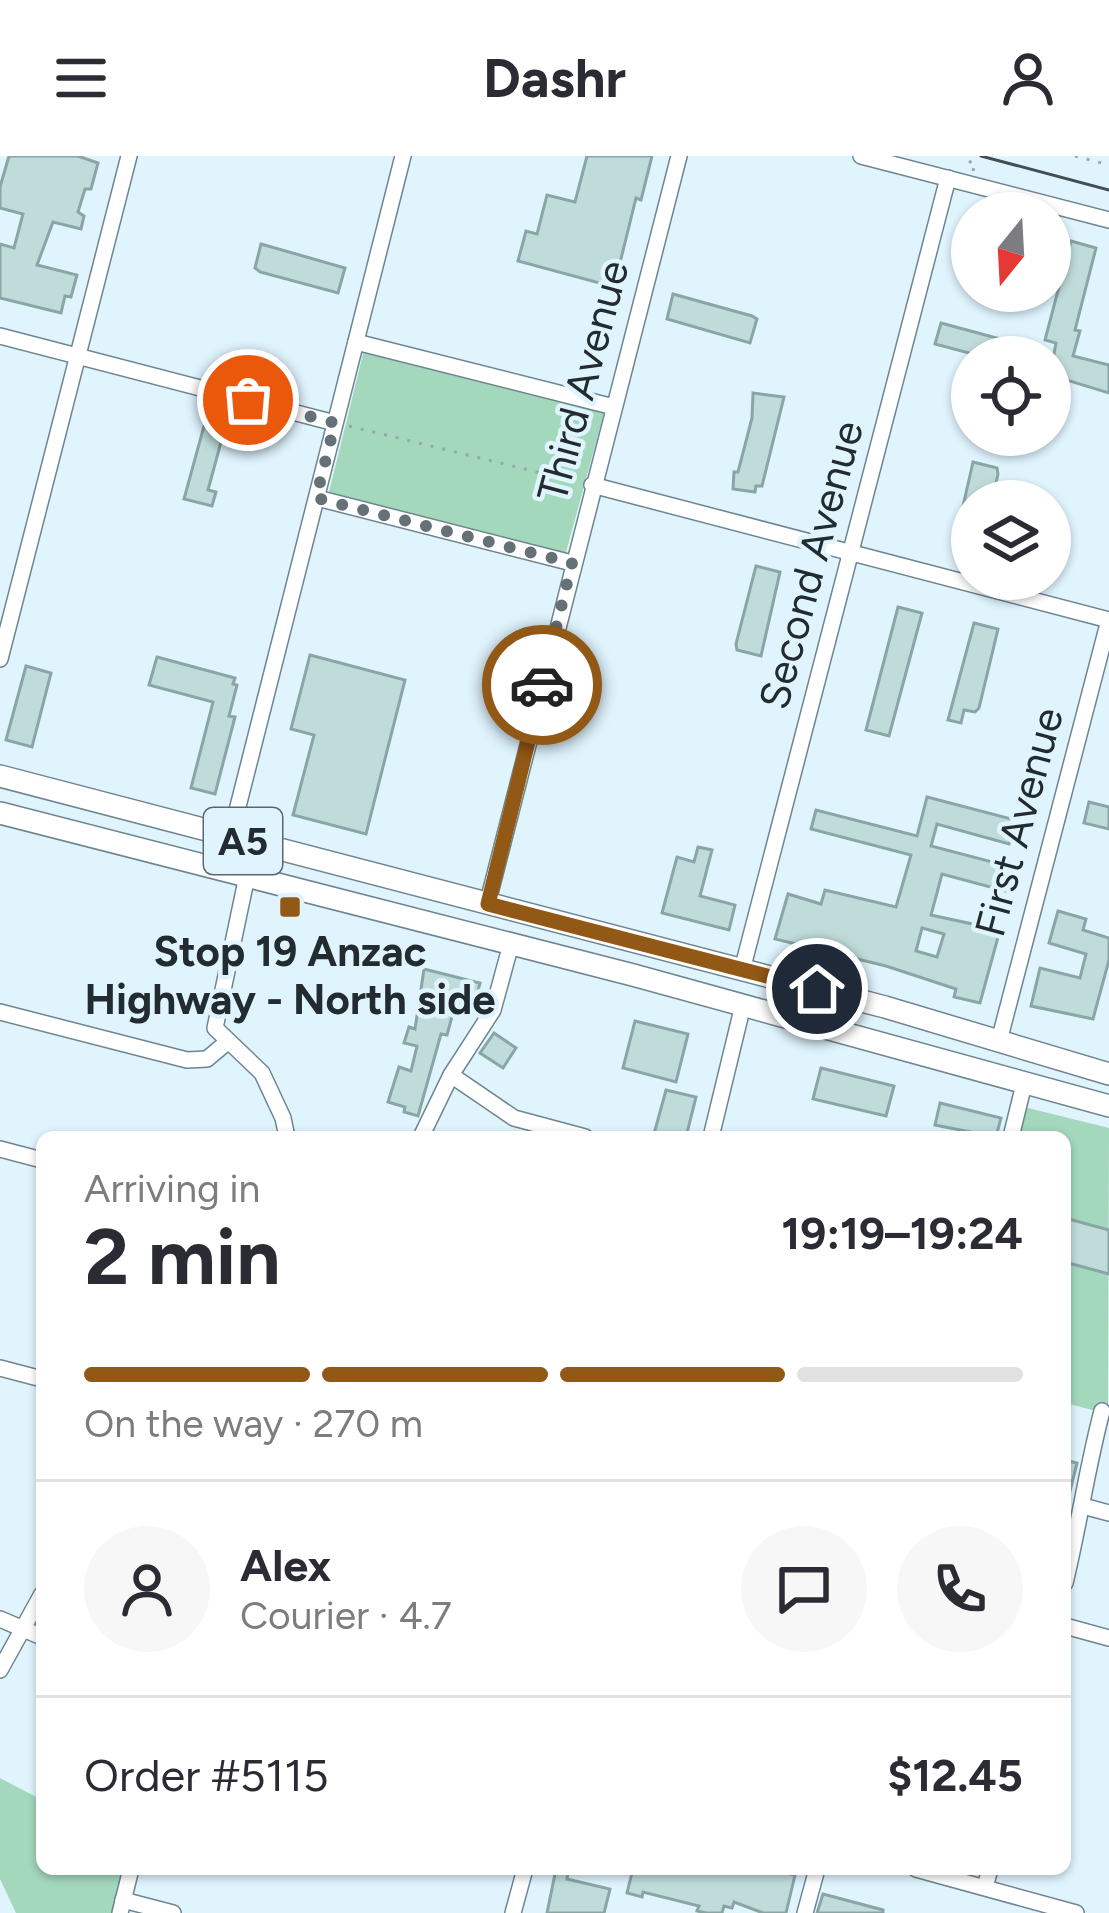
<!DOCTYPE html>
<meta charset="utf-8">
<style>
body{margin:0;font-family:Figtree,sans-serif;background:#f7f7f7;color:#2b2b33;height:100vh;display:flex;flex-direction:column;font-size:45px;white-space:nowrap}
*{box-sizing:border-box;margin:0}
p{font-size:39px;color:#7c7c81}
.icon{flex:none;width:66px;height:66px;fill:none;stroke:currentColor;stroke-width:2;stroke-linecap:round;stroke-linejoin:round}
.map{position:relative;flex:1;overflow:hidden}
.sheet{position:absolute;left:36px;top:975px;width:1035px;height:744px;display:flex;flex-direction:column;background:#fff;border-radius:18px;box-shadow:0 3px 9px #0004}
.sheet>*{flex:none}
.needle{width:78px;rotate:198deg}
.controls{position:absolute;left:951px;top:36px;display:grid;gap:24px}
.controls a{display:grid;place-items:center;width:120px;height:120px;border-radius:50%;background:#fff;box-shadow:0 3px 9px #0004;font-size:60px}
.pin{position:absolute;display:grid;place-items:center;width:102px;height:102px;color:#fff;margin:-51px;border:6px solid #fff;border-radius:50%;box-shadow:0 3px 12px #0007}
.courier{position:absolute;display:grid;place-items:center;width:120px;height:120px;margin:-60px;border:9px solid #925816;border-radius:50%;background:#fff;color:#222;box-shadow:0 3px 15px #0007}
.head em{font-style:normal;font-weight:700}
.head div{display:flex;flex-direction:column-reverse}
.head{display:flex;align-items:center;justify-content:space-between;height:204px;padding:0 48px}
h1{font-size:78px;font-weight:700;line-height:90px}
.bar{display:grid;grid-template-columns:repeat(4,1fr);gap:18px 12px;align-content:center;height:144px;padding:0 48px}
.bar i{height:15px;border-radius:9px;background:#e1e1e2}
.bar .current{background:#925816}
.bar p{grid-column:span 4}
.line{display:flex;align-items:center;gap:30px;padding:0 48px;border-top:3px solid #e1e1e2}
.line div{flex:1}
.round{display:grid;place-items:center;flex:none;width:126px;height:126px;border-radius:63px;background:#f7f7f7}
header{display:flex;justify-content:space-between;align-items:center;height:156px;padding:0 48px;background:#fff;font-size:54px;font-weight:700}
.map>svg:first-child{display:block}
.green{fill:#a3d8bd}
.building{fill:#bfdcdb;stroke:#89a5a5;stroke-width:3;fill-rule:evenodd}
.lines{fill:none;stroke-linecap:round;stroke-linejoin:round}
.minor-casing{stroke:#6e8590;stroke-width:18}
.highway-casing{stroke:#6e8590;stroke-width:24}
.path{stroke:#97a7ae;stroke-width:3;stroke-dasharray:3 9;stroke-linecap:butt}
.minor{stroke:#fff;stroke-width:15}
.highway{stroke:#fff;stroke-width:21}
.tram{stroke:#434e53;stroke-width:3}
.done{stroke:#647177;stroke-width:12;stroke-dasharray:0 21.6}
.route{stroke:#925816;stroke-width:15}
.poi-dot{fill:#925816;stroke:#e0f4fe;stroke-width:4.5}
.labels{text-anchor:middle;dominant-baseline:central;stroke-width:9;stroke-linejoin:round;paint-order:stroke}
.shield{fill:#e0f4fe;stroke:#5b676d;stroke-width:3}
.shield-label{font-size:39px;font-weight:bold;fill:#222b2f}
.street-label{font-size:42px;fill:#222b2f;stroke:#e0f4fe}
.poi-label{font-size:42px;font-weight:bold;fill:#222b2f;stroke:#e0f4fe}
</style>
<header><svg class="icon" aria-label="menu" viewBox="0 0 24 24"><path d="M4 6h16M4 12h16M4 18h16"/></svg>Dashr<svg class="icon" aria-label="person" viewBox="0 0 24 24"><circle cx="12" cy="8" r="4"/><path d="M4 21q1-7 8-7t8 7"/></svg></header>
<div class="map">
<svg width="1109" height="1757" viewBox="0 0 1109 1757">
<rect width="100%" height="100%" fill="#e0f4fe"/>
<!-- green -->
<g class="green">
<path d="M364,194L604,257L565,400L329,336Z"/>
<path d="M1024,951L1109,972L1108,1258L1065,1247V981H1017Z"/>
<path d="M0,1622L40,1643L42,1640V1713H123L112,1757H16L0,1723Z"/>
</g>
<!-- building -->
<g class="building">
<path d="M9,0H78L98,7L91,33H85L78,56L84,60L81,73L53,66L37,109L77,119L71,141L65,140L61,157L0,142V88L14,92L23,58L0,52V31Z"/>
<path d="M587,0H652L641,44L636,42L614,131L518,105L526,75L537,78L547,39L575,46Z"/>
<path d="M1071,85L1096,92L1075,174L1080,175L1073,200L1109,209V237L1050,219L1056,187L1045,184Z"/>
<path d="M261,88L345,112L338,137L260,116L255,112Z"/>
<path d="M673,138L752,160L757,163L750,187L667,163Z"/>
<path d="M941,167L1022,189L1019,201H984L935,188Z"/>
<path d="M753,237L784,241L762,330H756L755,336L733,333L734,316H738L752,262Z"/>
<path d="M204,270L224,275L208,334L216,336L212,350L184,343Z"/>
<path d="M973,306L997,312L998,318L992,345H972V395L954,390Z"/>
<path d="M756,410L780,416L761,500L737,494L736,488Z"/>
<path d="M898,451L922,457L889,580L866,574Z"/>
<path d="M974,467L998,473L979,552L975,556L964,554L961,567L948,564Z"/>
<path d="M310,499L405,524L366,678L293,659L314,579L291,573Z"/>
<path d="M157,501L235,522L233,528L237,529L229,560L235,561L215,638L191,632L213,546L149,529Z"/>
<path d="M26,510L51,517L32,591L6,584Z"/>
<path d="M927,641L1023,666L1019,679L1012,677L1009,688L937,668L931,690L1004,709L1002,719L1009,720L1005,735L942,718L931,759L1000,774L980,847L954,841L956,833L886,810L775,783L788,738L821,748L825,734L896,751L911,699L811,673L816,654L917,680ZM922,772L944,778L937,801L916,795Z"/>
<path d="M1089,646L1109,651V673L1084,667Z"/>
<path d="M698,691L712,694L700,740L735,749L729,774L662,757L677,701L694,706Z"/>
<path d="M1058,755L1086,763L1083,774L1109,782V804L1093,863L1031,850L1040,812L1080,822L1086,798L1049,787Z"/>
<path d="M424,813L480,827L472,858L454,853L447,879L441,878L418,960L404,956L405,951L388,946L399,911L411,915L417,890L404,887L409,871L415,873Z"/>
<path d="M635,865L688,878L676,926L623,912Z"/>
<path d="M494,877L516,892L503,912L480,897Z"/>
<path d="M821,912L894,930L886,960L813,943Z"/>
<path d="M666,934L696,941L686,981L654,978Z"/>
<path d="M940,947L1001,962L996,981L935,969Z"/>
<path d="M1065,1062L1109,1074V1118L1065,1106Z"/>
<path d="M1065,1304L1077,1307L1069,1339H1065Z"/>
<path d="M556,1713H569L567,1723L610,1733L604,1757H547Z"/>
<path d="M633,1713H768L795,1719L786,1757H763L734,1746L732,1752L724,1750L722,1757H706L697,1755L699,1750L643,1736L642,1741L627,1737Z"/>
<path d="M823,1738L883,1754V1757H817Z"/>
</g>
<g class="lines">
<defs>
<g id="minor">
<path d="M861,0L1109,64"/>
<path d="M0,180L335,267"/>
<path d="M356,186L614,251"/>
<path d="M592,329L1109,464"/>
<path d="M317,342L572,407"/>
<path d="M0,503L129,0"/>
<path d="M230,682L403,0"/>
<path d="M247,720L215,872L262,917L283,962L287,981"/>
<path d="M487,749L679,0"/>
<path d="M511,788L493,854L451,919L514,962L585,981"/>
<path d="M742,814L948,22"/>
<path d="M0,856L187,904L207,903L226,887"/>
<path d="M999,885L1109,464"/>
<path d="M421,981L451,919"/>
<path d="M711,981L743,849"/>
<path d="M1011,981L1024,928"/>
<path d="M0,993L42,1004"/>
<path d="M0,1212L42,1223"/>
<path d="M1083,1350L1109,1357"/>
<path d="M1065,1427C1079,1369 1087,1312 1102,1255"/>
<path d="M0,1463L42,1481"/>
<path d="M1065,1470L1109,1482"/>
<path d="M0,1514L42,1438"/>
<path d="M916,1713L1076,1757"/>
<path d="M985,1731L990,1713"/>
<path d="M123,1744L173,1757"/>
<path d="M120,1757L131,1713"/>
<path d="M513,1757L525,1713"/>
<path d="M805,1757L817,1713"/>
</g>
<g id="highway">
<path d="M0,620L885,851L1109,918"/>
<path d="M0,657L633,819L1109,950"/>
</g>
</defs>
<!-- minor casing -->
<use href="#minor" class="minor-casing"/>
<!-- highway casing -->
<use href="#highway" class="highway-casing"/>
<!-- path -->
<g class="path">
<path d="M1075,0L1109,9"/>
<path d="M973,15L975,7L970,6L977,0"/>
<path d="M349,270L578,326"/>
</g>
<!-- minor -->
<use href="#minor" class="minor"/>
<!-- highway -->
<use href="#highway" class="highway"/>
<!-- tram -->
<path class="tram" d="M981,0L1109,34"/>
</g>
<g class="lines">
<!-- done -->
<path class="done" d="M248,244L335,267L316,342L572,407L542,529"/>
<!-- route -->
<path class="route" d="M542,529L488,748L817,833"/>
</g>
<!-- markers -->
<rect class="poi-dot" x="278" y="739" width="24" height="24" rx="6"/>
<g class="labels">
<!-- shield labels -->
<rect class="shield" x="204" y="652" width="78" height="66" rx="9"/>
<g class="shield-label">
<text x="243" y="685">A5</text>
</g>
<!-- street labels -->
<g class="street-label">
<text transform="translate(583 225) rotate(-75)">Third Avenue</text>
<text transform="translate(811 409) rotate(-75)">Second Avenue</text>
<text transform="translate(1019 666) rotate(-75)">First Avenue</text>
</g>
<!-- poi labels -->
<g class="poi-label">
<text x="290" y="795">Stop 19 Anzac<tspan x="290" dy="48">Highway - North side</tspan></text>
</g>
</g>
</svg>
<div class="controls">
<a><svg class="needle" viewBox="-14 -14 28 28"><path d="M0-13l5 13h-10z" fill="#e53935"/><path d="M0 13l5-13h-10z" fill="#7c7c81"/></svg></a>
<a><svg class="icon" aria-label="locate" viewBox="0 0 24 24"><circle cx="12" cy="12" r="6"/><path d="M12 2v4M12 18v4M2 12h4M18 12h4"/></svg></a>
<a><svg class="icon" aria-label="layers" viewBox="0 0 24 24"><path d="M12 4l9 5-9 5-9-5zM3 14l9 5 9-5"/></svg></a>
</div>
<div class="pin" style="left:248px;top:244px;background:#ea580c"><svg class="icon" aria-label="bag" viewBox="0 0 24 24"><path d="M5 8h14l-1 12H6zM9 8a3 3 0 0 1 6 0"/></svg></div>
<div class="pin" style="left:817px;top:833px;background:#1f2937"><svg class="icon" aria-label="home" viewBox="0 0 24 24"><path d="M3 11l9-7 9 7M6 9v11h12V9"/></svg></div>
<div class="courier" style="left:542px;top:529px"><svg class="icon" aria-label="car" viewBox="0 0 24 24"><path d="M5 17H2v-5l4-1 3-4h7l3 4 3 1v5h-3M9 17h6M6 11h13"/><circle cx="7" cy="17" r="2"/><circle cx="17" cy="17" r="2"/></svg></div>
<section class="sheet">
<div class="head"><div><h1>2 min</h1><p>Arriving in</p></div><em>19:19–19:24</em></div>
<div class="bar"><i class="current"></i><i class="current"></i><i class="current"></i><i></i><p>On the way · 270 m</p></div>
<div class="line" style="height:216px"><a class="round"><svg class="icon" aria-label="person" viewBox="0 0 24 24"><circle cx="12" cy="8" r="4"/><path d="M4 21q1-7 8-7t8 7"/></svg></a><div><b>Alex</b><p>Courier · 4.7</p></div><a class="round"><svg class="icon" aria-label="chat" viewBox="0 0 24 24"><path d="M4 5h16v11H9l-5 4z"/></svg></a><a class="round"><svg class="icon" aria-label="phone" viewBox="0 0 24 24"><path d="M5 4h4l2 5-3 2q2 4 5 5l2-3 5 2v4C11 20 4 13 5 4z"/></svg></a></div>
<div class="line" style="height:156px"><div>Order #5115</div><b>$12.45</b></div>
</section>
</div>
